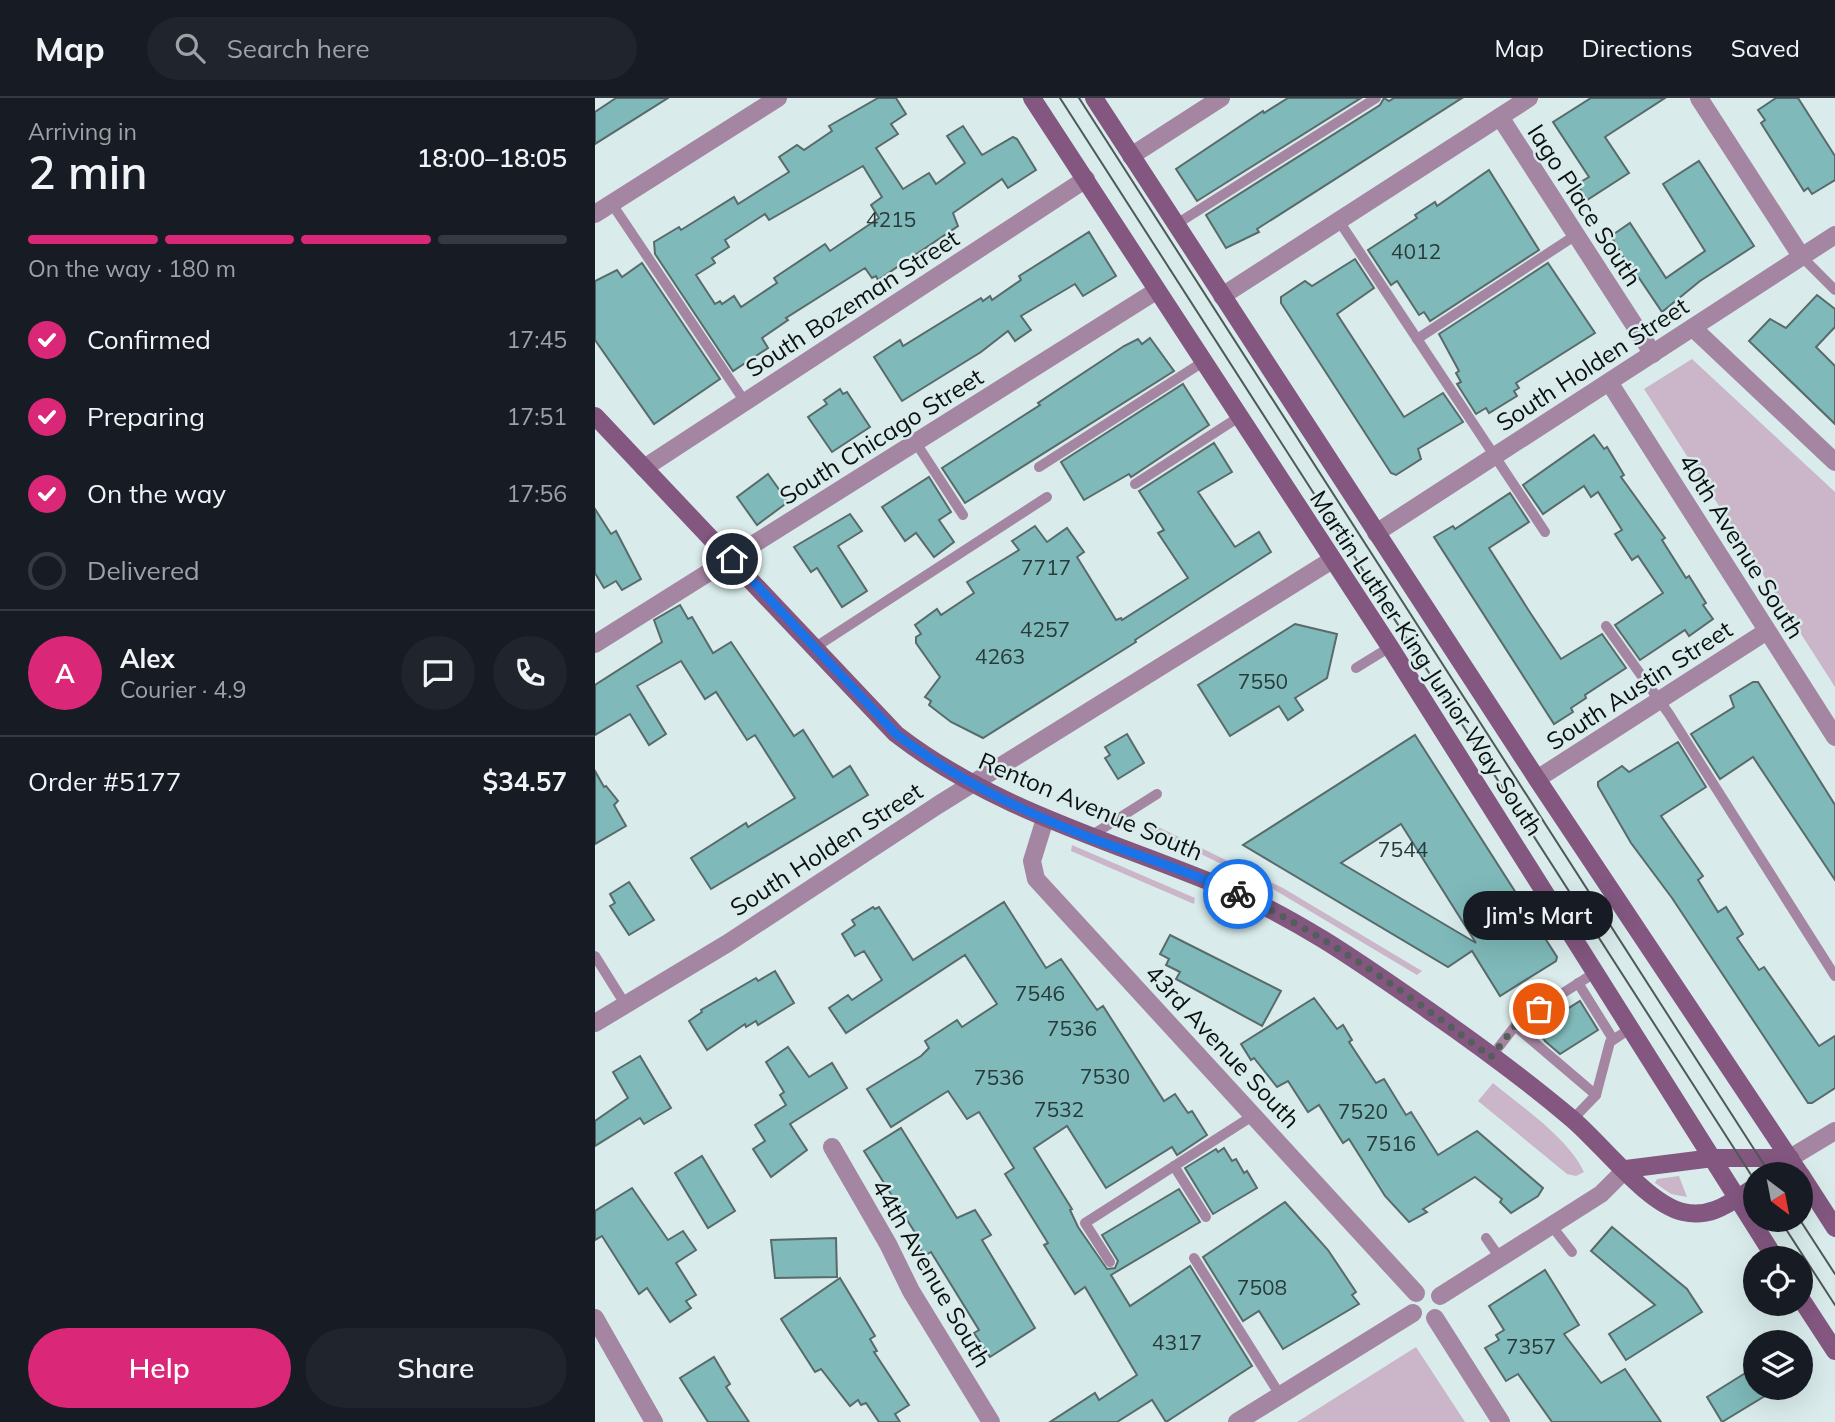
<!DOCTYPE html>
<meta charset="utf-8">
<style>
body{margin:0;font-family:Mulish,sans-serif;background:#20242c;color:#f1f3f6;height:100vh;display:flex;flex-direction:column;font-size:26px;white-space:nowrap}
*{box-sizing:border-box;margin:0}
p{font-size:23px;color:#9ea1a6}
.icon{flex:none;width:38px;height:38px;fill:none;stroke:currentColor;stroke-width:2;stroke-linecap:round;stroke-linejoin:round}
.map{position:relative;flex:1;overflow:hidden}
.side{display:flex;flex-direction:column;background:#171b24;width:595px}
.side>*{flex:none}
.needle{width:46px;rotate:148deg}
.controls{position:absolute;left:1148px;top:1064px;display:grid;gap:14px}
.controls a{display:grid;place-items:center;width:70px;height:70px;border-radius:50%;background:#171b24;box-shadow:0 7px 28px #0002;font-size:35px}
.pin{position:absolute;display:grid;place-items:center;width:60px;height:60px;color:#fff;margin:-30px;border:4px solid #fff;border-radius:50%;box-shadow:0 2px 7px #0007}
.courier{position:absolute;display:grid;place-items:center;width:70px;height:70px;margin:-35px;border:5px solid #1a73e8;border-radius:50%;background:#fff;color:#222;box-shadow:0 2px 9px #0007}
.bubble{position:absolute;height:49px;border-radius:24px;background:#171b24;box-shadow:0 7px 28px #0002;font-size:23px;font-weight:600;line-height:49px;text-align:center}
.overview em{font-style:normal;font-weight:600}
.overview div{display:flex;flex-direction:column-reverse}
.overview{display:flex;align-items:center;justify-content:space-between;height:119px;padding:0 28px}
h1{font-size:46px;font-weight:600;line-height:52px}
.bar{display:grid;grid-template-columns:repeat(4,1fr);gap:10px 7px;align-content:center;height:84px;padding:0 28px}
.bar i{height:9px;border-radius:5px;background:#363941}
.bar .selected{background:#db2777}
.bar p{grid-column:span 4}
.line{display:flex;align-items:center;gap:18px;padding:0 28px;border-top:2px solid #363941}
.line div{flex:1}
.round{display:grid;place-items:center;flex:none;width:74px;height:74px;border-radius:37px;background:#20242c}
ol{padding:0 28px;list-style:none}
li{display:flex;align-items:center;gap:21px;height:77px}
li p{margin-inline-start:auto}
li .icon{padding:7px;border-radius:50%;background:#db2777;color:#fff;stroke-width:4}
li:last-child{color:#9ea1a6}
li i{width:38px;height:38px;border:4px solid #363941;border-radius:50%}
.primary-button{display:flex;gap:14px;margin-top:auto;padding:14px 28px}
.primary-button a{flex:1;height:80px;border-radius:42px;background:#db2777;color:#fff;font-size:28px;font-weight:600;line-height:80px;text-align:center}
.primary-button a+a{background:#20242c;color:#f1f3f6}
header{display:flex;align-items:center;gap:42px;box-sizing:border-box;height:98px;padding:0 35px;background:#171b24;border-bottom:2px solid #363941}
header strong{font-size:33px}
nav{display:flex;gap:38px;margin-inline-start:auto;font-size:24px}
.search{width:490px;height:63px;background:#20242c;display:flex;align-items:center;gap:18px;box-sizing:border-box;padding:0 24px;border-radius:38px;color:#9ea1a6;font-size:26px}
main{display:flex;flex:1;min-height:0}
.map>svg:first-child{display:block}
.green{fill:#cbb5c9}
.building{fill:#7fb9b9;stroke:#596a6a;stroke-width:2;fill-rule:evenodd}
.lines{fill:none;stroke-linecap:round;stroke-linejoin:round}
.service{stroke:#a586a2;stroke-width:10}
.minor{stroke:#a586a2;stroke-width:18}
.secondary{stroke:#835780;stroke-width:18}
.tram{stroke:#4e5958;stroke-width:2}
.done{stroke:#535e5d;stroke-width:7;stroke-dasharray:0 12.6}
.route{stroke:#1a73e8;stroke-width:9}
.labels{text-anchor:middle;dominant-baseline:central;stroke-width:5;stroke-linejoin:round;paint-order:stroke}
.number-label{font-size:21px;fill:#283b3b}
.street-label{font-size:24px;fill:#0b1111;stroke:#d9eceb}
</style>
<header>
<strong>Map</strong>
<div class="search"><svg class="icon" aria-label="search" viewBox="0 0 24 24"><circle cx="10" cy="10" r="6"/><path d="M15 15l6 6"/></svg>Search here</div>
<nav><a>Map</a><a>Directions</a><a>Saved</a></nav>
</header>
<main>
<section class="side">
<div class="overview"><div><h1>2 min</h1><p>Arriving in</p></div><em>18:00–18:05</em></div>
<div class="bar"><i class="selected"></i><i class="selected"></i><i class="selected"></i><i></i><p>On the way · 180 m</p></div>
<ol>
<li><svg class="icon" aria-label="check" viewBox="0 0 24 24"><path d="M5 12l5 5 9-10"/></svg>Confirmed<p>17:45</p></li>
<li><svg class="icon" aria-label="check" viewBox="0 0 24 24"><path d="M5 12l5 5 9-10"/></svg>Preparing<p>17:51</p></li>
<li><svg class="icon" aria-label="check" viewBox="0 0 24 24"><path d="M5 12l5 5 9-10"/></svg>On the way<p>17:56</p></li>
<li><i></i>Delivered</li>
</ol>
<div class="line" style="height:126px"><b class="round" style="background:#db2777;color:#fff">A</b><div><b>Alex</b><p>Courier · 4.9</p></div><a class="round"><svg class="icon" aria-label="chat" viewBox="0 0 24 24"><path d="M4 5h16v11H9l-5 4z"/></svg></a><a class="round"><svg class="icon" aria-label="phone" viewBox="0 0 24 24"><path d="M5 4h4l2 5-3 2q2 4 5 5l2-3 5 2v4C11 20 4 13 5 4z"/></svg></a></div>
<div class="line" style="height:91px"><div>Order #5177</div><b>$34.57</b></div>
<div class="primary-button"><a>Help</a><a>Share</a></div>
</section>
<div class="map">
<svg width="1240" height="1324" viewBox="0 0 1240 1324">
<rect width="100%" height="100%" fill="#d9eceb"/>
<!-- green -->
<g class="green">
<path d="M1097,261L1240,394V589L1049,291Z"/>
<path d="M553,724L688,790L827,873L822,877L678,791L552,730Z"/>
<path d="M477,747L600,800L599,806L476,753Z"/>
<path d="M898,985C926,1008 974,1041 989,1074L981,1078L972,1076L883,1003Z"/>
<path d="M1084,1078L1092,1099L1076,1096L1060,1085L1062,1081Z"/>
<path d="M821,1249L870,1324H702Z"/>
</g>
<!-- building -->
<g class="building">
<path d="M21,0H73L0,46V14Z"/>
<path d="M283,0H301L311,16L296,26L303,36L281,50L308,91L334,75L341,86L370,65L352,38L368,28L387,57L418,39L422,41L441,72L413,90L407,81L358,115L363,128L283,182L281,178L277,180L270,170L191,220L193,222L167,240L173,250L138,273L60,156L59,144L84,129L86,132L139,99L143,106L194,74L184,59L202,47L209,52L237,33L234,28ZM268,68L287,99L276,107L284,120L235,153L230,146L179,180L182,185L146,209L139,198L127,206L125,203L120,206L101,177L120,165L117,160L134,149L130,142L170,116L174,122Z"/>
<path d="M693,0H766L602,103L581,71L668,13L669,15Z"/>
<path d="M789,0L794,3L799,0H867L662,131L664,134L631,150L611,117L785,7Z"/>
<path d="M996,0H1070L1010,39L1034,75L992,102L982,86L994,79L958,24Z"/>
<path d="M1181,0H1203L1240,58V82L1217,96L1213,90L1209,93L1166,25L1170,22L1163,12Z"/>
<path d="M1104,63L1159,148L1105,183L1067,214L1044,180L1041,182L1016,138L1035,125L1071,180L1110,153L1068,86Z"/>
<path d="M894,72L944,152L835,223L829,214L824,217L802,183L796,187L773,152L822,120L820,117L840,104L842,108Z"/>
<path d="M494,134L521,178L488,198L480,186L426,218L436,232L420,243L413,233L386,254L307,303L279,259L305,242L308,248L386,200L388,203L395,198L397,202L426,182L424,178Z"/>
<path d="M760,161L779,190L742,216L809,319L848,295L868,324L823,351L826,361L801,377L796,375L686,205V199L710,183L717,188Z"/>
<path d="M47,165L125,281L59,326L0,242V183L22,172L27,179Z"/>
<path d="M953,165L1000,235L921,285L924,290L919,293L922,298L894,315L891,310L881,316L862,286L866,284L861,275L864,273L844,236Z"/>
<path d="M1222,197L1240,211V229L1221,249L1240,268V326L1154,243L1175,221L1191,230Z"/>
<path d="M555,240L579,273L370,405L347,370L445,307L443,305L529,248L543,241L547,246Z"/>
<path d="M588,286L614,327L536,379L534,376L489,402L466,364Z"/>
<path d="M245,291L248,296L252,294L275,329L237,354L213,319L232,306L229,302Z"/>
<path d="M999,337L1009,351L1012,349L1029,377L1026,379L1070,440L1067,442L1091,480L1094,478L1111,505L1108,507L1118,521L1094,538L1090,532L1045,562L1020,527L1068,495L1043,458L1037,462L1020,436L1027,432L1003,394L996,399L989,388L948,416L928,387Z"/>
<path d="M619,345L637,374L603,394L640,449L664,434L676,454L540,542L541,544L388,640L356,624L334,607L336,603L330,599L345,579L321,545V539L326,536L320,527L342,511L346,517L379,495L372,484L424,452L417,443L440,428L452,444L472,430L489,454L482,459L521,522L526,520L527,522L593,480L563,435L569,432L544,393Z"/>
<path d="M173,376L193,404L162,427L142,399Z"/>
<path d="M334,379L356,414L344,422L359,444L339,459L321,435L310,443L287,409Z"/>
<path d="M915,395L934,424L894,450L936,516L966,561L1007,536L1031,570L990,597L991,600L976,610L978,614L959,626L839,439L858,428L860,431Z"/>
<path d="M0,411L16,436L21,433L46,481L27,492L21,483L9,490L0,475Z"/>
<path d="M255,416L267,433L243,448L272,493L247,509L222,470L216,474L199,449Z"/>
<path d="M85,507L93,521L97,519L118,555L136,544L199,638L208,632L238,679L255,668L273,697L116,791L96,760L151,725L153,729L200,700L160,637L152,642L121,594L110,601L86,563L42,588L71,636L54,647L35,616L0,637V587L67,544L59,522Z"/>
<path d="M700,526L742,536L732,580L700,600L708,612L693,622L684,608L635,638L603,587Z"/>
<path d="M1158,584H1163L1240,707V782L1158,659L1125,681L1096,636L1139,609L1135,598Z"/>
<path d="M532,636L549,665L523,681L510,660L515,657L510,649Z"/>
<path d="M820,637L962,859L961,863L905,898L877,853L853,869L648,747ZM806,726L881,845L746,765Z"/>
<path d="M1083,644L1111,689L1066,718L1108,778L1103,782L1123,814L1131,809L1148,836L1142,840L1164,872L1169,869L1224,948L1240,938V990L1217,1005H1213L1077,800L1036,745L1003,688V684L1027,668L1034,674Z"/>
<path d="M0,673L9,689L11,688L23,703L19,707L31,728L0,746Z"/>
<path d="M34,784L59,822L34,837L15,808L20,805L15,796Z"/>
<path d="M409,804L451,870L466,861L502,912L508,908L569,1003L580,996L593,1015L597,1013L612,1037L582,1057L577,1049L511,1090L472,1028L439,1050L477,1111L475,1112L483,1129L512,1171L520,1170L523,1163L507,1137L584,1091L605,1124L516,1177L535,1208L595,1168L657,1268L571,1324L557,1302L522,1324H455L500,1295L504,1302L542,1277L490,1189L480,1196L449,1147L453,1145L410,1076L419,1070L384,1014L372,1021L353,993L296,1029L272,991L326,958L334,950L330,943L362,922L367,929L402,906L370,857L251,935L234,910L253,897L257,902L287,882L269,853L260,858L247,836L260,827L257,822L278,809L280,811L284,809L318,862Z"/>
<path d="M575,837L686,893L667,928L581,881L585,874L571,867L574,861L565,856Z"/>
<path d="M180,873L199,905L163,927L161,923L151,929L150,926L112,952L94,923L107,914L106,912L161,880L163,883Z"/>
<path d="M719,900L742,931L748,927L757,942L754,944L781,985L789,981L811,1017L816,1014L843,1057L882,1033L948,1090L943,1098L916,1115L905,1104L907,1101L880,1079L828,1111L832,1114L814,1124L790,1098L754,1041L748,1045L724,1007L713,1014L693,983L682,989L659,960L656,962L646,946Z"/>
<path d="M985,903L1003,932L965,956L950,943L942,930Z"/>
<path d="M193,949L214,979L237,965L252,990L195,1026L212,1052L176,1079L158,1051L170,1043L160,1027L191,1007L185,997L189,994L171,964Z"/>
<path d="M45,958L76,1010L49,1026L45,1020L0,1048V1023L33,1000L18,974Z"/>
<path d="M306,1030L362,1120L380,1112L396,1137L387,1142L440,1230L395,1259L379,1235L384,1232L336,1154L329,1158L321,1143L324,1141L269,1053Z"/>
<path d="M629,1050L637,1063L641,1061L649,1075L652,1073L662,1090L618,1116L590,1070L621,1051L623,1054Z"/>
<path d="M107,1058L140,1113L113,1130L80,1075Z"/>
<path d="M37,1090L73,1142L88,1133L101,1152L81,1165L101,1197L91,1203L96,1210L75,1224L52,1190L44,1196L7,1138L0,1142V1113Z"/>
<path d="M690,1104L733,1152L761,1194L757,1197L764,1206L688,1251L664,1213L648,1223L608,1159Z"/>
<path d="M1017,1129L1092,1191L1107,1214L1031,1262L1014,1236L1060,1207L996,1153Z"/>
<path d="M241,1140L242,1179L180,1180L176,1142Z"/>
<path d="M950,1172L984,1227L969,1236L1006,1285L1030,1271L1066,1324H957L923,1276L911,1283L890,1250L904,1242L901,1237L909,1232L894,1208Z"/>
<path d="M245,1180L280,1238L275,1241L282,1253L279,1254L314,1307L300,1316L305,1324H284L271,1305L266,1307L263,1302L255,1308L226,1271L220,1274L186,1221Z"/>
<path d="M119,1259L135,1286L131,1289L154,1324H113L85,1280Z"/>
<path d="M1160,1269V1290H1183L1127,1324L1112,1299Z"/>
</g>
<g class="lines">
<!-- service -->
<g class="service">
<path d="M17,106L150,304"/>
<path d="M744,123L950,434"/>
<path d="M580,127L781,0"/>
<path d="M1206,158L1240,192"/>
<path d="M822,241L981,137"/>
<path d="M321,345L368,417"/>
<path d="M444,369L608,264"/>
<path d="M540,386L644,319"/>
<path d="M1011,528L1074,616L1240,878"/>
<path d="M219,550L452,399"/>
<path d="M761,570L795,549"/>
<path d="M494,739L562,696"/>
<path d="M0,858L30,906"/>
<path d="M983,885L1018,941"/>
<path d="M920,928L1001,997"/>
<path d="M896,959L924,923L1001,874"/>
<path d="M978,1021L1001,997L1015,944L1036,930"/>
<path d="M579,1068L611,1119"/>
<path d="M956,1127L977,1154"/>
<path d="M891,1140L905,1160"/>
<path d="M599,1160L685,1297"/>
<path d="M515,1164L490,1125L659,1017"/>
</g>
<!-- minor -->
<g class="minor">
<path d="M1104,0L1206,158"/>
<path d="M905,19L1058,256"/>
<path d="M536,58L626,0"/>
<path d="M0,116L183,0"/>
<path d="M627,198L934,0"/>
<path d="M1098,230L1240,364"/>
<path d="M1014,284L1240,639"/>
<path d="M49,370L491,81"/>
<path d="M781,435L1240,137"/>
<path d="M0,546L561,193"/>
<path d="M942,681L1172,533"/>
<path d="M450,721L437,763L441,781L821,1195"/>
<path d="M0,925L133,845L343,707L737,462"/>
<path d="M237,1049L293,1146L316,1193L396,1324"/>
<path d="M1195,1060L1240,1033"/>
<path d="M845,1198L1006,1096L1031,1071"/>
<path d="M0,1220L59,1324"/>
<path d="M840,1220L906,1324"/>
<path d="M642,1324L818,1215"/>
</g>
<!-- secondary -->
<g class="secondary">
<path d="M437,0L795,549L1180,1160"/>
<path d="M499,0L942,681L1205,1076"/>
<path d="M0,318L301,636C398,711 514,742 625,788C701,819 767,866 833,912C882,946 931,982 976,1020C1007,1046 1052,1106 1088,1114C1117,1121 1137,1103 1160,1089"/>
<path d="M1031,1071L1118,1060H1195"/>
<path d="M1179,1076L1195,1060"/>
<path d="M1206,1077L1240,1130"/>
<path d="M1206,1201L1240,1253"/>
</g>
<!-- tram -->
<g class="tram">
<path d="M465,0L1160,1083"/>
<path d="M484,0L1175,1076"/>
<path d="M1185,1122L1240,1207"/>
<path d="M1205,1122L1240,1176"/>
</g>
</g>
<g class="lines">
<!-- done -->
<path class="done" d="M643,796C734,838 815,898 896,959L924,923L944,911"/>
<!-- route -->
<path class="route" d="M137,461L301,636C360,681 425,712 493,739C543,758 594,773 643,796"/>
</g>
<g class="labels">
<!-- number labels -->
<g class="number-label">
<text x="296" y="121">4215</text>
<text x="821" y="153">4012</text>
<text x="451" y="469">7717</text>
<text x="450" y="531">4257</text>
<text x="405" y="558">4263</text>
<text x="668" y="583">7550</text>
<text x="808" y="751">7544</text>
<text x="445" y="895">7546</text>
<text x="477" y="930">7536</text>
<text x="510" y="978">7530</text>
<text x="404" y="979">7536</text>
<text x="464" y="1011">7532</text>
<text x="768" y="1013">7520</text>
<text x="796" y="1045">7516</text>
<text x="667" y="1189">7508</text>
<text x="582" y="1244">4317</text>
<text x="936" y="1248">7357</text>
</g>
<!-- street labels -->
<g class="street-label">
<text transform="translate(990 107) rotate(57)">Iago Place South</text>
<text transform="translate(257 205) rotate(-33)">South Bozeman Street</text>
<text transform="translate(997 266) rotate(-33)">South Holden Street</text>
<text transform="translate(286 338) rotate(-32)">South Chicago Street</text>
<text transform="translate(1147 448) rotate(58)">40th Avenue South</text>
<text transform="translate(832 565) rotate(57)">Martin Luther King Junior Way South</text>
<text transform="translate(1044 587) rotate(-33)">South Austin Street</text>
<text transform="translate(496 708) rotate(23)">Renton Avenue South</text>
<text transform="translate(231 751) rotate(-33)">South Holden Street</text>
<text transform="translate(628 948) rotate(47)">43rd Avenue South</text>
<text transform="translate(337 1175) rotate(60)">44th Avenue South</text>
</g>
</g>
</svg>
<div class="controls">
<a><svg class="needle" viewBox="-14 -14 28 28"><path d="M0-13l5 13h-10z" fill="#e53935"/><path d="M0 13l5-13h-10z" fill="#9ea1a6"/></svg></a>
<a><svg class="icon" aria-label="locate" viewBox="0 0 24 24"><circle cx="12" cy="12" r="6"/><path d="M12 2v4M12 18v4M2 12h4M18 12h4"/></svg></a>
<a><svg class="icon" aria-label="layers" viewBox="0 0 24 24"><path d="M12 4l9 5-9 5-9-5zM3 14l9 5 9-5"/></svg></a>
</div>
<div class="pin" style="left:944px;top:911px;background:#ea580c"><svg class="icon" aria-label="bag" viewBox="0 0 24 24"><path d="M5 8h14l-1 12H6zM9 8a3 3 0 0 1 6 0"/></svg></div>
<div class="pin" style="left:137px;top:461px;background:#1f2937"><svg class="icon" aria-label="home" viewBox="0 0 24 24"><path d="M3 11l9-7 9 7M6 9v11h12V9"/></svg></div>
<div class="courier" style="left:643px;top:796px"><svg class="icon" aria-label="bike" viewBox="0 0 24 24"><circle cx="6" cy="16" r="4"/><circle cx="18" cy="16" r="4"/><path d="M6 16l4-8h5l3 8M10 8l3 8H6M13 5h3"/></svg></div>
<div class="bubble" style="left:868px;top:793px;width:150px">Jim's Mart</div>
</div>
</main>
